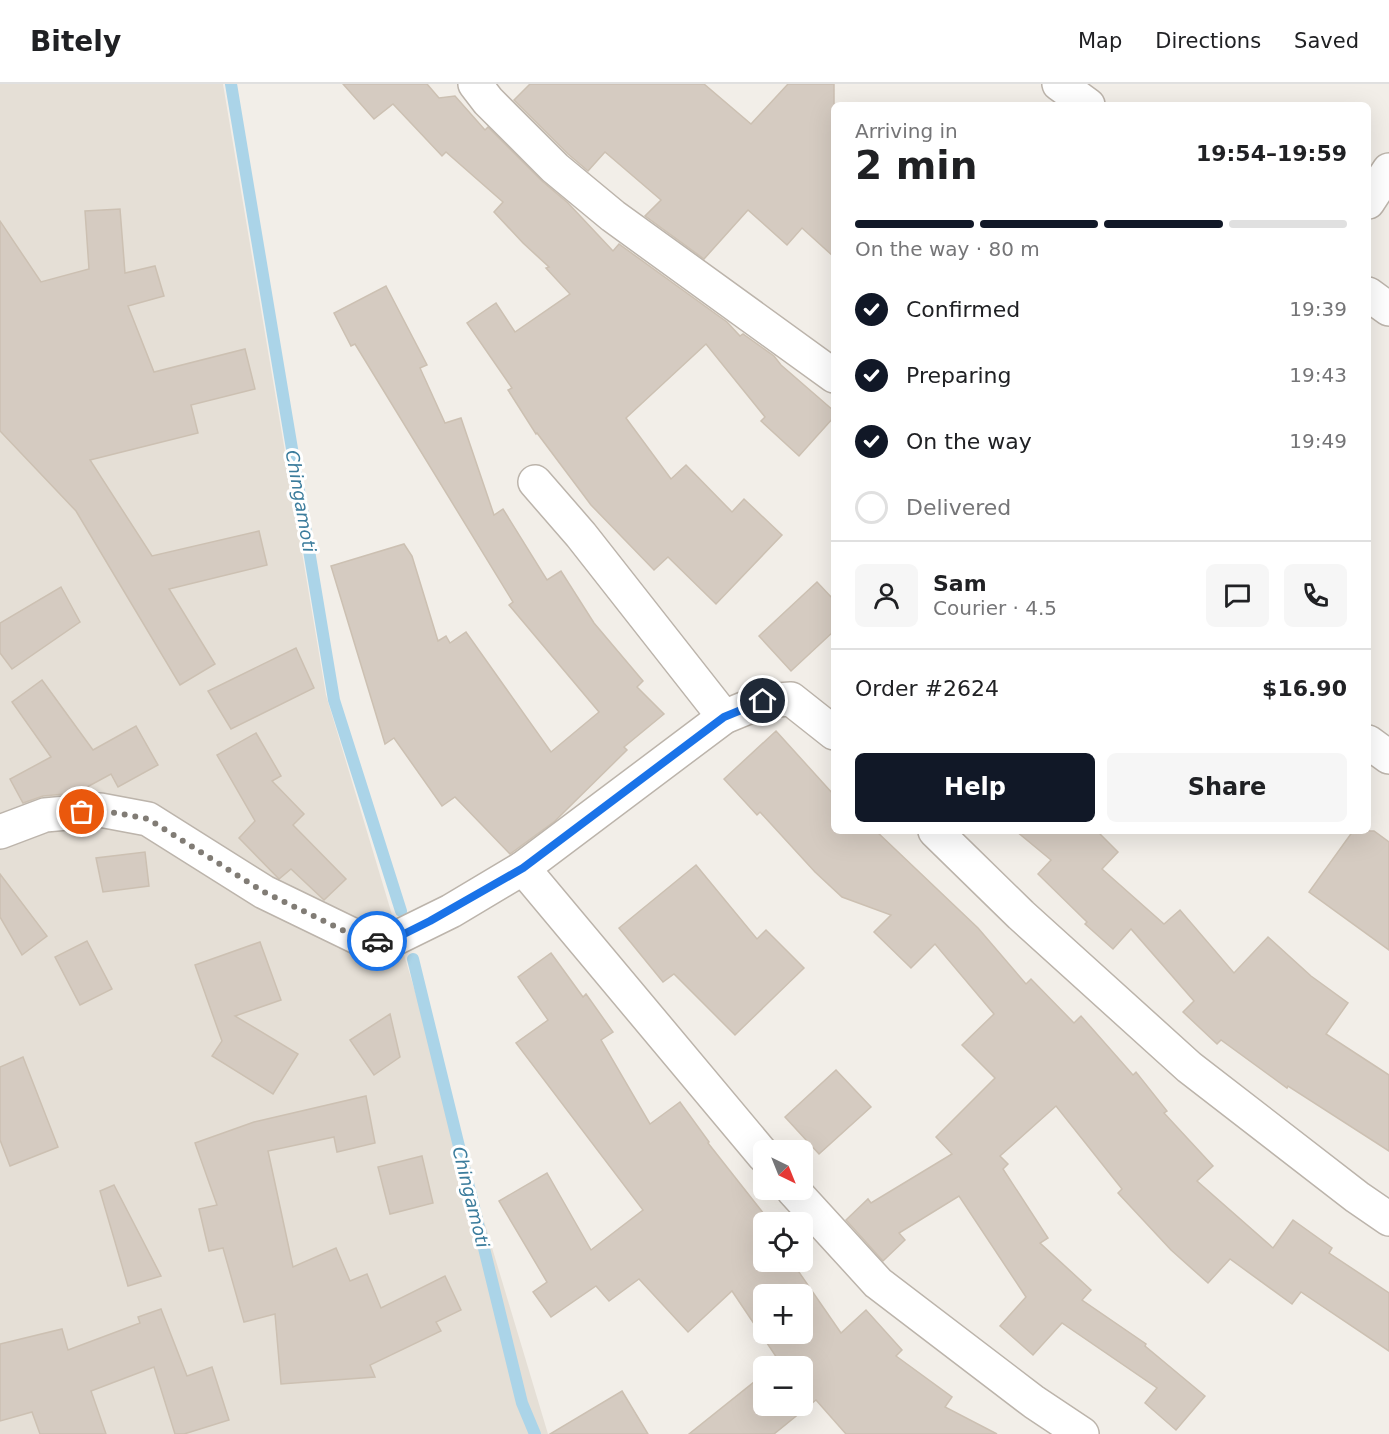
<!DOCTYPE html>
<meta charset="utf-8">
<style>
body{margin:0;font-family:"DejaVu Sans",sans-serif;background:#f6f6f6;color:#202124;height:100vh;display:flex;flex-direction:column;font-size:22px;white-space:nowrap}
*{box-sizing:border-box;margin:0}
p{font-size:20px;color:#757577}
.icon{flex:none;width:33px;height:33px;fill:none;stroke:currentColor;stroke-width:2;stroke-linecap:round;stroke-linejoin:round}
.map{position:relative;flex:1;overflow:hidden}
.sheet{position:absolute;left:831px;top:18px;width:540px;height:732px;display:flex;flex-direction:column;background:#fff;border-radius:9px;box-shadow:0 6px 24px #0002}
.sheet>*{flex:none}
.needle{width:39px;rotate:137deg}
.buttons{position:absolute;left:753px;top:1056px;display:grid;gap:12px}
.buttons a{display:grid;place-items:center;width:60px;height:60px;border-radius:9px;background:#fff;box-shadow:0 6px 24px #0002;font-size:30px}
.pin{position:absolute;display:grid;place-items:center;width:51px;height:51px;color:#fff;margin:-26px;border:3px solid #fff;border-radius:50%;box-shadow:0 2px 6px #0007}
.courier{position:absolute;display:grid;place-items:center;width:60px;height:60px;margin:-30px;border:4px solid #1a73e8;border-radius:50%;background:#fff;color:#222;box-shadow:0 2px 8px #0007}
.headline em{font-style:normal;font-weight:700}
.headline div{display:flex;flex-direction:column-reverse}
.headline{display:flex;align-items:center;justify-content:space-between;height:102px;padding:0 24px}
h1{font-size:39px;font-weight:700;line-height:45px}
.bar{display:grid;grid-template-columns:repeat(4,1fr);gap:9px 6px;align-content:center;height:72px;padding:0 24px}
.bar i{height:8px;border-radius:4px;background:#e0e0e0}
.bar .current{background:#111827}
.bar p{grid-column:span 4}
.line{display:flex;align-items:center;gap:15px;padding:0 24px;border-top:2px solid #e0e0e0}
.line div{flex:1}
.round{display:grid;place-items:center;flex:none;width:63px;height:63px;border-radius:9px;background:#f6f6f6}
ol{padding:0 24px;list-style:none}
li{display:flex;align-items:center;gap:18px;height:66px}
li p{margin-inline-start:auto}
li .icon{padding:6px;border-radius:50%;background:#111827;color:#fff;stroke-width:4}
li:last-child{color:#757577}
li i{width:33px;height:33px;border:3px solid #e0e0e0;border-radius:50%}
.button{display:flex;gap:12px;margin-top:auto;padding:12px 24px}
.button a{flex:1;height:69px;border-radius:9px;background:#111827;color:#fff;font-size:24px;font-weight:700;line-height:69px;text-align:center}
.button a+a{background:#f6f6f6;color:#202124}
header{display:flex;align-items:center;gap:36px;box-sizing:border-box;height:84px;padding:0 30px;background:#fff;border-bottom:2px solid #e0e0e0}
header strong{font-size:28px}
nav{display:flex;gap:33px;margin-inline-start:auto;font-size:21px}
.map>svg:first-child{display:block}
.residential{fill:#e5dfd6}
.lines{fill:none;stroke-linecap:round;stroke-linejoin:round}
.stream{stroke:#abd4e8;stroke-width:12}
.building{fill:#d5cbc1;stroke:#ccc0b2;stroke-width:1.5;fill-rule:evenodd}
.minor-casing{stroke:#bcb4ab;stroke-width:36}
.minor{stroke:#fff;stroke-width:33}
.done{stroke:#817c75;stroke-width:6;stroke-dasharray:0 10.8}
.route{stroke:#1a73e8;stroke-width:8}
.labels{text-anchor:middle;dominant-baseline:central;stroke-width:6;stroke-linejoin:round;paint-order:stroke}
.water-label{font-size:18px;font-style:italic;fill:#3b7c9c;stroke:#fff}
</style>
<header>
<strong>Bitely</strong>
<nav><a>Map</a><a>Directions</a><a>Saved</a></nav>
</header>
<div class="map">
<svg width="1389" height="1350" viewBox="0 0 1389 1350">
<rect width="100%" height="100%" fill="#f2eee8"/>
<!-- residential -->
<path class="residential" d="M0,0H223L326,611L548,1350H0Z"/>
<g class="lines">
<!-- stream -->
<g class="stream">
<path d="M231,0L334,616L401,827"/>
<path d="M413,875L522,1319L535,1350"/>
</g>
</g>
<!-- building -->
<g class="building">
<path d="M343,0H427L439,14L455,12L485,46L488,43L542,97L568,119L613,167L619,160L727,238L740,252L743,250L774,272L781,281L834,327V333L799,372L761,337L765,333L706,260L626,334L671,395L686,381L732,428L744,415L782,451L716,520L668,473L654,486L591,421L537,349L536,350L508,306L512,304L467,239L496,219L515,248L570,210L546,184L549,183L523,159L494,128L503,118L446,68L442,72L393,20L374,35Z"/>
<path d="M530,0H704L751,40L788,0H834V173L802,144L787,161L748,126L704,175L645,132L661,116L605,68L588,87L568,70L514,16Z"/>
<path d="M120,125L125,189L155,182L164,212L128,222L154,288L245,265L255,305L191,321L198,349L90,376L152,472L259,447L267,481L169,505L215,580L180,601L76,427L0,347V137L41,198L89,185L85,127Z"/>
<path d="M386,202L427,281L420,284L445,339L461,334L494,431L503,425L547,496L561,487L594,539L643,597L637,603L664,630L624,663L627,666L555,737L510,770L455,713L442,722L394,654L385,660L331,482L404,460L412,472L438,557L446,552L450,559L466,548L551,668L599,628L509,521L513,518L355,260L351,262L334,229Z"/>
<path d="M817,498L834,516V547L791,587L759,552Z"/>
<path d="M61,503L80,538L12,585L0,569V539Z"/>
<path d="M296,564L314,604L231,645L208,607Z"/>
<path d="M42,596L93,666L136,642L158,681L118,703L111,690L76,709L43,712L23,719L10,695L51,673L12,618Z"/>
<path d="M776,647L834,711V747H876L978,844L1026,900L1031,895L1074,939L1081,932L1133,991L1136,988L1167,1027L1164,1029L1213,1082L1197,1097L1273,1164L1293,1136L1332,1164L1329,1169L1389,1209V1267L1301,1208L1292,1220L1230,1175L1208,1199L1171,1166L1118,1109L1122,1105L1056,1022L1000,1072L1008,1080L1003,1085L1048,1154L1040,1159L1091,1206L1082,1216L1146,1260L1145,1262L1205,1312L1176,1346L1145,1319L1157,1304L1062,1239L1033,1271L1000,1242L1026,1213L959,1112L899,1149L905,1156L883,1177L846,1136L868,1115L871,1119L952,1070L936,1053L995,994L962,961L994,930L935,860L911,884L874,848L891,831L842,813L815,788L760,728L757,731L724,695Z"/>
<path d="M256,649L281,692L272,697L304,730L293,741L346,795L324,816L291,785L279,795L239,754L255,737L217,671Z"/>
<path d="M1016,747H1097L1118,768L1102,785L1164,840L1180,826L1234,889L1268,853L1311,892L1348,919L1326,950L1389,991V1067L1288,1002L1287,1004L1221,956L1217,960L1183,928L1194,917L1131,845L1113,865L1085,840L1087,838L1038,790L1051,776Z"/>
<path d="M1353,747H1374L1389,758V866L1309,808Z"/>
<path d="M145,768L149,802L103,808L96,774Z"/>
<path d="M696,781L757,855L766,846L804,884L735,951L674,890L663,898L619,844Z"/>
<path d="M0,790L47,852L22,871L0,833Z"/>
<path d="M87,857L112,905L80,921L55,873Z"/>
<path d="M260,858L281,916L235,932L298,970L273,1010L212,972L222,957L195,881Z"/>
<path d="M551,869L583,913L586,910L613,948L601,956L650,1040L680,1018L709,1058L708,1059L764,1130V1178H792L841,1249L866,1226L902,1266L896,1272L952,1313L945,1323L997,1350H846L816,1316L774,1350H689L764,1290V1322H802V1282H773L779,1277L732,1207L688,1248L639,1195L609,1217L596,1202L551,1233L533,1208L547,1198L499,1117L547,1089L591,1166L643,1126L516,959L548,936L518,893ZM764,1210H802V1250H764Z"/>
<path d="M390,930L400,973L374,991L350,956Z"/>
<path d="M23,973L58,1063L10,1082L0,1056V983Z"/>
<path d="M836,986L871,1023L819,1070L785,1033Z"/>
<path d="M366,1012L375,1059L337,1068L334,1053L268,1067L293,1183L336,1164L350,1197L367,1190L381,1224L445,1192L461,1226L436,1238L441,1247L370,1281L375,1293L281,1300L275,1230L244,1238L223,1164L209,1167L199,1125L217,1121L195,1059L254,1038Z"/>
<path d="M422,1072L433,1119L390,1130L378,1083Z"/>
<path d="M114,1101L161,1192L128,1202L100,1107Z"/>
<path d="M161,1225L187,1292L212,1283L229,1336L184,1350H175L154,1283L91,1307L106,1350H40L32,1328L0,1337V1260L62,1245L68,1266L140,1239L138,1233Z"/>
<path d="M622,1307L648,1350H550Z"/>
</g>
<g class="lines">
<defs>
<g id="minor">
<path d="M475,0L488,17L555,84L613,132L834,292"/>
<path d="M1059,0L1088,21"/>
<path d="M1368,118L1389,86"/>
<path d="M1368,210L1389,225"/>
<path d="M535,398L581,451L724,633"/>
<path d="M1368,658L1389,673"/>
<path d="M935,747L1021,831L1189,983L1357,1113L1389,1135"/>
<path d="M0,748L45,731L100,726L148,735L264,808L363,856L390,857L451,827L523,784L724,633L763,617L791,615L834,649"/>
<path d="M523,784L764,1072"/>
<path d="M793,1106L878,1199L1034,1318L1082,1350"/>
</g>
</defs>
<!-- minor casing -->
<use href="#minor" class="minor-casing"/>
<!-- minor -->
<use href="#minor" class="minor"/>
</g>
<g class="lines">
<!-- done -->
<path class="done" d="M82,728L100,726L148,735L264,808L363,856L377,857"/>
<!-- route -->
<path class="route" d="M377,857H390L430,837L523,784L724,633L763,617"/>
</g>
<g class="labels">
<!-- water labels -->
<g class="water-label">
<text transform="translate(301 417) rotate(80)">Chingamoti</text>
<text transform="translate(471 1113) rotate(76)">Chingamoti</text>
</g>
</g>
</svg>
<div class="buttons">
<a><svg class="needle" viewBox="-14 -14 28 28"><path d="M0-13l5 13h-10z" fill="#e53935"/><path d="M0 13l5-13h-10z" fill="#757577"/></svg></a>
<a><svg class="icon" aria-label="locate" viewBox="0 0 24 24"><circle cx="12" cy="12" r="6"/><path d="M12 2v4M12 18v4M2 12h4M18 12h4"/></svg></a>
<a>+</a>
<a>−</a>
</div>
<div class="pin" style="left:82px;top:728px;background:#ea580c"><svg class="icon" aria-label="bag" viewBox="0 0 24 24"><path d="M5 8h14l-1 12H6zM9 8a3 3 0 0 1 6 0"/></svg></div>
<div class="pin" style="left:763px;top:617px;background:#1f2937"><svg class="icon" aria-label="home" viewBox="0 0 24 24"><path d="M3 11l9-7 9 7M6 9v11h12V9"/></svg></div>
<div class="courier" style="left:377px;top:857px"><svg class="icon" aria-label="car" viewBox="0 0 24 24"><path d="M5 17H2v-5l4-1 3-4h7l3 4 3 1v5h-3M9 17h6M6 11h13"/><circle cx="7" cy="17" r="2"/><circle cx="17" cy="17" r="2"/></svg></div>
<section class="sheet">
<div class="headline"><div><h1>2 min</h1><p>Arriving in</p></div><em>19:54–19:59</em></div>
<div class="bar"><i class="current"></i><i class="current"></i><i class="current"></i><i></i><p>On the way · 80 m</p></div>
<ol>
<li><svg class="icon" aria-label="check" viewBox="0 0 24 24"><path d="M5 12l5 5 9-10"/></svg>Confirmed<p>19:39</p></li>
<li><svg class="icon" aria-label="check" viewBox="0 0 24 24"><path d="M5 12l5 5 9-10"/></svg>Preparing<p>19:43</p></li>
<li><svg class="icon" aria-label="check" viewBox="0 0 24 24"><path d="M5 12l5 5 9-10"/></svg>On the way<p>19:49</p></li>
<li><i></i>Delivered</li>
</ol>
<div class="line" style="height:108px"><a class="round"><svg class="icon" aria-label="person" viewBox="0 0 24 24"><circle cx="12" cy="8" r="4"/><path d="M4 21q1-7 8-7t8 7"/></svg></a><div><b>Sam</b><p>Courier · 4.5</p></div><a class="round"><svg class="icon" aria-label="chat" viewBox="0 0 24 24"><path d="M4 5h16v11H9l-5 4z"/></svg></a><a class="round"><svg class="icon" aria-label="phone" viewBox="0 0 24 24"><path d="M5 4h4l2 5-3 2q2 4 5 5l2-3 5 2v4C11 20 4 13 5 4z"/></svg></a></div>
<div class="line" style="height:78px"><div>Order #2624</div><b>$16.90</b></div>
<div class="button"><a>Help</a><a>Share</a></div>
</section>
</div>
